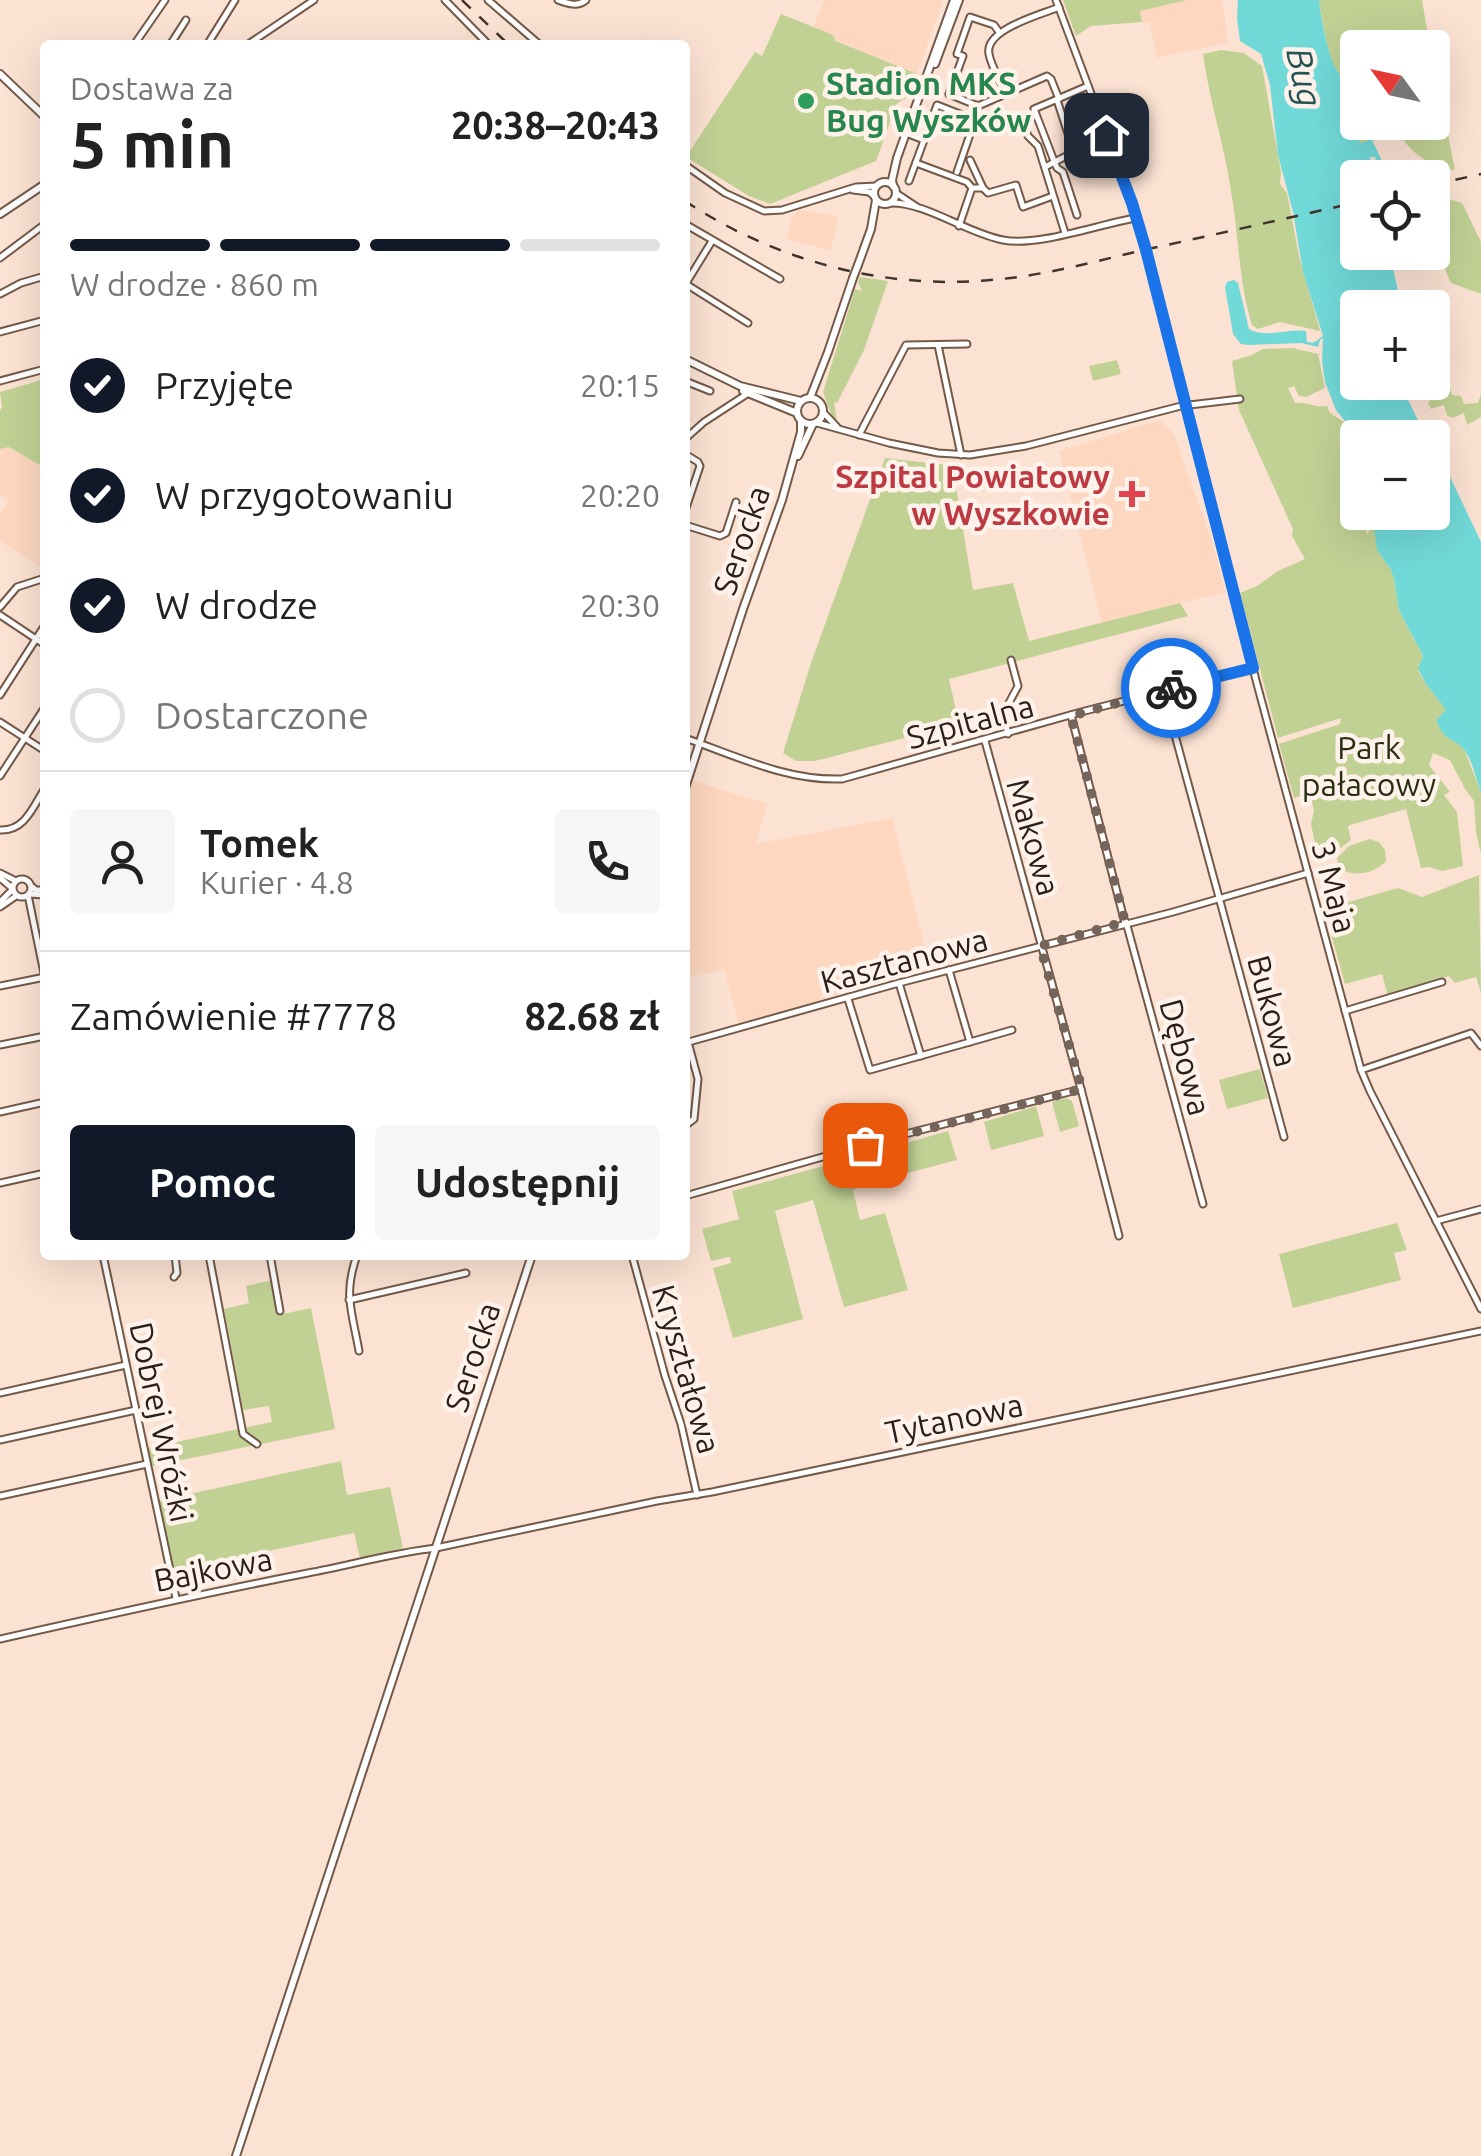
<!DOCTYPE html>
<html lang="pl">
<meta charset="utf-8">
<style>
body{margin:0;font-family:Ubuntu,sans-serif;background:#f6f6f6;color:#222;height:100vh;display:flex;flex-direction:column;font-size:38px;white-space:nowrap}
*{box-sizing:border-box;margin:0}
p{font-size:32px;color:#767676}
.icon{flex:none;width:55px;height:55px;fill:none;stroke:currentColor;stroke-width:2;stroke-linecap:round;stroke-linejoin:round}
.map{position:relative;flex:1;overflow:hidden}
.details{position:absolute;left:40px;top:40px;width:650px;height:1220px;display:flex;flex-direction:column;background:#fff;border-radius:10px;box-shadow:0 10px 40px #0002}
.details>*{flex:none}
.needle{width:65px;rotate:303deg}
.controls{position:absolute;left:1340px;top:30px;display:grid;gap:20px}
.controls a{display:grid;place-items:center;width:110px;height:110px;border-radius:10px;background:#fff;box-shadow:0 10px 40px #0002;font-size:50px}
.pin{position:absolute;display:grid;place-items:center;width:85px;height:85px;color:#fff;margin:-42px;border-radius:20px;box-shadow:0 5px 15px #0006}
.courier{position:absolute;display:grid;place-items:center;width:100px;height:100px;margin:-50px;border:8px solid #1a73e8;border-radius:50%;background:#fff;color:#222;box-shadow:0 2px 12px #0007}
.head em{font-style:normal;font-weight:700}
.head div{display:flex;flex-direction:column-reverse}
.head{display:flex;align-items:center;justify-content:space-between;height:170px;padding:0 30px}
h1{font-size:65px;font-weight:700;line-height:75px}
.bar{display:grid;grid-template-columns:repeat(4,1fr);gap:15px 10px;align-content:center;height:120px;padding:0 30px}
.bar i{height:12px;border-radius:8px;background:#e0e0e0}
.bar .selected{background:#111827}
.bar p{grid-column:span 4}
.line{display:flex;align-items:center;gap:25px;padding:0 30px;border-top:2px solid #e0e0e0}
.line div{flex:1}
.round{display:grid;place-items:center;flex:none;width:105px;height:105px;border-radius:10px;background:#f6f6f6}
ol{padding:0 30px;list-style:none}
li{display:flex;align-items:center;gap:30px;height:110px}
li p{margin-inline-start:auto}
li .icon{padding:10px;border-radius:50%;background:#111827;color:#fff;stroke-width:4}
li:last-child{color:#767676}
li i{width:55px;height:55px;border:5px solid #e0e0e0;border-radius:50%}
.primary-button{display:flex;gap:20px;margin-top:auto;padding:20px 30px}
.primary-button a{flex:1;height:115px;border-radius:10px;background:#111827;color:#fff;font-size:40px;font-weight:700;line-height:115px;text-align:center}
.primary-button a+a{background:#f6f6f6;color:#222}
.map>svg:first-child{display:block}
.built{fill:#fdd7bf}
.green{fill:#c1d194}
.water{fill:#71dad9}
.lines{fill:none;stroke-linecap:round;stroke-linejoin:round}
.minor-casing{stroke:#735948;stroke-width:9}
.major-casing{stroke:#735948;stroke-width:10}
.minor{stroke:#fff;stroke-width:5}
.major{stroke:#fff;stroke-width:6}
.rail{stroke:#41342c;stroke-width:2.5;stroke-dasharray:12 12;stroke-linecap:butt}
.major-bridge-casing{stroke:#735948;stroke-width:10;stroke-linecap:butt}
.major-bridge{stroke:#fff;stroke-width:6}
.done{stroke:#74645a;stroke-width:10;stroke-dasharray:0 18}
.route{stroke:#1a73e8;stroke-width:12}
.leisure-dot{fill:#2e9e5b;stroke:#fef2ea;stroke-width:4}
.health-dot{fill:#e0444e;stroke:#fef2ea;stroke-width:4}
.labels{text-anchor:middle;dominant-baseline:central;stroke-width:9;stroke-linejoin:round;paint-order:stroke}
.leisure-label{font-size:32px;font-weight:bold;fill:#27864d;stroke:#fef2ea;text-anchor:start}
.health-label{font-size:32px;font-weight:bold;fill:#be3a42;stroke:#fef2ea;text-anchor:end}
.street-label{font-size:32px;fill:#2b2019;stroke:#fef2ea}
.park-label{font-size:32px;fill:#282f10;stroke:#fef2ea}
.water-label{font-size:35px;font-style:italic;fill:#255454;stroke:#fef2ea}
</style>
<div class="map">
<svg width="1481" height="2156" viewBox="0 0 1481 2156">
<rect width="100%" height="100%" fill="#fbe2d2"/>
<!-- built -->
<g class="built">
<path d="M823,0H943L917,74L836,40L833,35L813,28L824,1Z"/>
<path d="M1187,0H1222L1228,42L1157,58L1150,23L1142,22L1139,11Z"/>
<path d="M801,210L838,216L831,250L787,239L792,217Z"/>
<path d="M1160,420L1174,435L1213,544L1225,592L1102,623L1059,451Z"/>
<path d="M9,447L40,466L45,460V570L0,541V514L9,500L0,494V449Z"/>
<path d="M685,778L767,804L756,844L892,818L930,967L739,1025L724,969L685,979Z"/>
</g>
<!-- green -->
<g class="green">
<path d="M1063,0H1187L1140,11L1142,22L1091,26L1076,36Z"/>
<path d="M1319,0H1422L1430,47H1395L1389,35L1386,37L1378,35L1372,47L1358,48L1357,76L1354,73L1350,77C1347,77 1344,77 1341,75C1328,67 1322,16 1319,0Z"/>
<path d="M781,14L833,35L836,41L917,74L908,97L897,103L876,161L770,204L749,196L686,157L755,52L762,56Z"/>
<path d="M1221,50L1244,53L1262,66L1281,172L1280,184L1287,193L1299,256L1320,331L1280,322L1258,329L1252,325C1238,280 1239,232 1230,185C1223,141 1209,99 1203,54Z"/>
<path d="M1433,59L1455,170C1432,168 1399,148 1398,123L1432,122Z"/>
<path d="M1351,87H1354L1357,98L1358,122L1360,123L1368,138L1369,141L1364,144L1358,142C1349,125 1350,106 1351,87Z"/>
<path d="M1448,199L1462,203L1481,242V294L1451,283C1440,259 1432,237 1433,210Z"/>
<path d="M860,277L888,281L864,350L837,403L834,402L837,421L833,419L823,392L855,289L862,291L858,282Z"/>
<path d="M1293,348L1318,354L1325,388L1306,397L1299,396L1294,386L1288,388L1295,403C1307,401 1315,408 1327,406L1330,413L1344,422C1349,453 1357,481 1358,512L1363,513L1367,534L1375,522L1377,550L1391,570L1394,579L1399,610L1424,658L1418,671L1426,684L1444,707L1445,711L1436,720L1437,724L1464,749L1481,792V854L1476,833L1474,801L1465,789L1450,760L1433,753L1429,765L1450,792L1444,795L1457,812L1463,866L1442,871L1429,867L1421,868L1406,809L1350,825L1348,827L1351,840L1334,853L1322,854L1315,843L1311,824L1314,811L1310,793L1294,798L1279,744L1340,724L1341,718L1278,738L1240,593L1257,586L1278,571L1305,559L1292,536L1293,529L1239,410L1232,361L1252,355L1263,349Z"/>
<path d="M1117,360L1121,374L1093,381L1089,366Z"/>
<path d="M45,379V460L41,466L9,447L0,449V411L2,407L0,392Z"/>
<path d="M1440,381L1449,385L1452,395L1461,396L1464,404L1478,403L1481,394V417L1467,425L1464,413L1452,418L1447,415L1444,405L1431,409L1428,403L1431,398L1432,387Z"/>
<path d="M885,458L946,465L947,476L954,475L973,590L1013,583L1029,641L1180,603L1188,616L949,679L959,724L815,761H796L783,753L811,663Z"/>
<path d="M1369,839L1379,842L1385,850L1386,861C1374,874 1355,877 1340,869L1337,858L1349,846Z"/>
<path d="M1479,875L1481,993L1476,977L1455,983L1449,976L1388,996L1382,974L1345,984L1324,909L1398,888L1422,897Z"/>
<path d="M1260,1069L1268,1098L1227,1109L1219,1080Z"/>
<path d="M1066,1098L1072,1101L1079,1126L1060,1132L1052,1102Z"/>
<path d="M1036,1106L1044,1136L991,1150L984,1122Z"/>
<path d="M948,1131L957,1160L896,1176L889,1148Z"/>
<path d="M849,1159L858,1187L853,1190L860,1220L885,1213L908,1290L844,1307L813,1200L775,1211L803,1319L733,1338L713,1268L731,1263L730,1257L711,1261L702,1229L739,1219L732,1191Z"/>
<path d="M1397,1223L1407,1250L1394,1253L1401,1280L1293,1308L1279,1254Z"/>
<path d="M272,1280L278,1315L311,1308L335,1429L152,1466L148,1448L272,1422L269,1406L243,1410L224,1309L249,1303L246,1286Z"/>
<path d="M341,1461L347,1495L390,1487L403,1548L360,1558L354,1533L172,1571L158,1501Z"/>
</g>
<!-- water -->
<g class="water">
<path d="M1238,0H1319C1321,15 1329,71 1343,76C1349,79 1353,75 1357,74V100L1353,87C1347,102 1349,130 1361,143L1368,141L1360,123H1364L1383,163L1377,164L1375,157H1370L1372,169L1381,177H1371L1365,173L1358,178V252L1402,253L1393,269L1398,291L1390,300L1388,307L1358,308V382L1400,383L1426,437L1358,438L1357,449L1352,430L1336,410L1325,382L1322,361L1323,338L1320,340L1318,347L1301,343L1248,345L1241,344L1233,334L1225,287L1227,282L1234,280L1238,283L1249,329C1266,339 1287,328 1306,331L1307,342C1315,344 1317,340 1323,336L1303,272L1293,212L1278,155L1270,85L1261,54L1240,41L1237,19Z"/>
<path d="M1433,447L1441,458L1481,542V792C1476,780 1473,762 1465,751C1455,737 1445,744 1436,720L1445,711L1444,707L1426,684L1418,669L1423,656L1399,610L1394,579L1391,570L1377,550L1372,513L1432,512Z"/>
</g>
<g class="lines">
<defs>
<g id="minor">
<path d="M445,0L489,45"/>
<path d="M488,0L540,45"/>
<path d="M558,0C568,4 578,7 586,0"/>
<path d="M1056,0L1132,203L1146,250L1257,684L1361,1070L1370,1091L1481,1309"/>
<path d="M999,32L994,25L970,17L957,54L963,56L949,94L978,106L1047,76L1051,79L1059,99"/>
<path d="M134,45L165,0"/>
<path d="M170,45L186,20"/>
<path d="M207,45L235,0"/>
<path d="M247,45L314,0"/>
<path d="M1005,92C1000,80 991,66 989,54C984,29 1041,15 1059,7"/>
<path d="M1021,117L1028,136L1038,146L1065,233"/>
<path d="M906,133L924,140"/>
<path d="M970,160L983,188L988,193L1016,185L1023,207L1053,196"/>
<path d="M916,163L967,182L972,188H982"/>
<path d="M685,165L725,193L764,211L782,210L856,187L877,186"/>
<path d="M1045,167L1074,152L1057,100"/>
<path d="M909,181L937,105L975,120L957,172"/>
<path d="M853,190L869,192L874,196"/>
<path d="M896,193L917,207"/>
<path d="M890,203C926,202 966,233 1003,240C1038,247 1099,224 1136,218"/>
<path d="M1077,215L1063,172L1057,168L1054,161L1034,109L1088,86"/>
<path d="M685,224L780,279"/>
<path d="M959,226L972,188"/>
<path d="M0,258L45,224"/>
<path d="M686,284L748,323"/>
<path d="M685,285L712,241"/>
<path d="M0,294L21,283L45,276"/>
<path d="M0,332L45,320"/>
<path d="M938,345L961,455"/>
<path d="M0,381L45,369"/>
<path d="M685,381L710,391"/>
<path d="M824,413L837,427"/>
<path d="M817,423L889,443L938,453L970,455L1026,446L1181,406L1240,399"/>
<path d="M859,435L906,345L967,344"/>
<path d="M685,439L704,422L747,394"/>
<path d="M685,454L698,462L700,466L685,511"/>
<path d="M685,525L720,536L726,533L736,502"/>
<path d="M0,607L17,587L45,578"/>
<path d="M0,615L45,645"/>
<path d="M1163,691L1284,1137"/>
<path d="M0,695L45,625"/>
<path d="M1071,715L1125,923"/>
<path d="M0,722L45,751"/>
<path d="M1008,734L1003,714L1018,686L1011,660"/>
<path d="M685,738C736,756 787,781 842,779L1081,712L1253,668"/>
<path d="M985,741L1081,1089L1119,1236"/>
<path d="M0,776L45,707"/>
<path d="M0,830C25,831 33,807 45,788"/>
<path d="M0,873L14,880"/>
<path d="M0,878L12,888"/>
<circle cx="22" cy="888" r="9"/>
<path d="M31,886L36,890H45"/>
<path d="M29,894L45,895"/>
<path d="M28,895L45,978"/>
<path d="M0,902L12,890"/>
<path d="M0,907L16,896"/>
<path d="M1126,922L1203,1204"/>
<path d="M949,970L970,1042L1012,1030"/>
<path d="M899,983L921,1056"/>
<path d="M0,986L45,977"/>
<path d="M848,999L870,1070L970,1042"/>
<path d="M1345,1011L1442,982"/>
<path d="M685,1043L899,983L1173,912L1308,873"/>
<path d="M0,1045L45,1036"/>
<path d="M1361,1070L1471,1033L1481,1046"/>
<path d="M0,1112L45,1102"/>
<path d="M685,1126L694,1119L698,1079L688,1042"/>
<path d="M0,1183L45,1173"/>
<path d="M685,1196L886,1139L1081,1089"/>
<path d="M1436,1221L1481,1209"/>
<path d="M103,1255L176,1598"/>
<path d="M209,1255L243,1434L257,1444"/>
<path d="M270,1255L280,1311"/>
<path d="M357,1255C343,1295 352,1311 359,1351"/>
<path d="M632,1255L665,1376L681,1424L697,1495"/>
<path d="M174,1277L177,1273L175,1255"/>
<path d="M349,1300L466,1273"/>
<path d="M0,1393L126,1365"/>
<path d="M0,1440L136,1410"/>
<path d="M0,1496L147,1464"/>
<path d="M0,1639C102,1616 205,1593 308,1573C351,1565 392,1553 436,1548L657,1501L712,1492L1481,1331"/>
</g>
<g id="major">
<path d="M935,64L959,0"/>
<path d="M0,74L45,117"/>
<circle cx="885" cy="193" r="11"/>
<path d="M893,186L892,180L897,158L954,0"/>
<path d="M0,214L45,184"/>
<path d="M858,265L871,229L876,200"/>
<path d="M685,359L740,386L801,401"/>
<path d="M743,391L797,413"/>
<circle cx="810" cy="411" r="13"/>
<path d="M810,398L828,352L853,278"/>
<path d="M798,456L813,424"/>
<path d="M685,788L743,609L782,500L801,432V421"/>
<path d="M236,2156L532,1255"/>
</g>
</defs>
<!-- minor casing -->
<use href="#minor" class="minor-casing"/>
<!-- major casing -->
<use href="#major" class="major-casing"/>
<!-- minor -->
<use href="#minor" class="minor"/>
<!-- major -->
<use href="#major" class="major"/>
<!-- rail -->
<g class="rail">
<path d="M462,0L509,45"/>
<path d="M1432,185L1481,174"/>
<path d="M685,201C774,260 883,290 990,280C1044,276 1096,261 1148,249C1218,234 1288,218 1358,202"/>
</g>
<defs>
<path id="major-bridge" d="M853,278L858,265"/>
</defs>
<!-- major-bridge casing -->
<use href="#major-bridge" class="major-bridge-casing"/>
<!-- major-bridge -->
<use href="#major-bridge" class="major-bridge"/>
</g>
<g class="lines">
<!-- done -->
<path class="done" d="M865,1145L1082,1089L1040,946L1125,922L1071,716L1171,688"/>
<!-- route -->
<path class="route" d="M1106,135L1132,203L1146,250L1253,668L1171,688"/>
</g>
<!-- markers -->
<circle class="leisure-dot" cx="806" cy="101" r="10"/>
<path class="health-dot" d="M1127 479h10v10h10v10h-10v10h-10v-10h-10v-10h10z"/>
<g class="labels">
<!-- leisure labels -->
<g class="leisure-label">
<text x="826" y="83">Stadion MKS<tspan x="826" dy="37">Bug Wyszków</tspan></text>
</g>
<!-- health labels -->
<g class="health-label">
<text x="1110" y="476">Szpital Powiatowy<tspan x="1110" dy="37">w Wyszkowie</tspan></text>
</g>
<!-- street labels -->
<g class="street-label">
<text transform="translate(741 540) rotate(-71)">Serocka</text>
<text transform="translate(970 721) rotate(-15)">Szpitalna</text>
<text transform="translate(1034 837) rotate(74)">Makowa</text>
<text transform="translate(1335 887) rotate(75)">3 Maja</text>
<text transform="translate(904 960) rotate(-15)">Kasztanowa</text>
<text transform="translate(1273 1011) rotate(75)">Bukowa</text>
<text transform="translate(1186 1057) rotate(75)">Dębowa</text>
<text transform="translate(472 1357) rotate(-72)">Serocka</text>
<text transform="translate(687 1369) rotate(74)">Kryształowa</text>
<text transform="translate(954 1418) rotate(-12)">Tytanowa</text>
<text transform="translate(162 1422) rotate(78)">Dobrej Wróżki</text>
<text transform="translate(213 1569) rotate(-11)">Bajkowa</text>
</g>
<!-- park labels -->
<g class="park-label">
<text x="1369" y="747">Park<tspan x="1369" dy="37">pałacowy</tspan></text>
</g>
<!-- water labels -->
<g class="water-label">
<text transform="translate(1305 77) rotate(78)">Bug</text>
</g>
</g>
</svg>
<div class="controls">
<a><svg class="needle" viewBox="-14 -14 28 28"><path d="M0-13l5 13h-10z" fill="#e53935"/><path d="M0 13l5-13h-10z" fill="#767676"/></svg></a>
<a><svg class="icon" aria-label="locate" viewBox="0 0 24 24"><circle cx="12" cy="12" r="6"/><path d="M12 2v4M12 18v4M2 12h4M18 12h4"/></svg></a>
<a>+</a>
<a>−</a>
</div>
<div class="pin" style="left:865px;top:1145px;background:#ea580c"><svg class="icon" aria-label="bag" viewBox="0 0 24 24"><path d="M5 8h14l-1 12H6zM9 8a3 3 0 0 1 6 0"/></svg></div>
<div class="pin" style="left:1106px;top:135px;background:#1f2937"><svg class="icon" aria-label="home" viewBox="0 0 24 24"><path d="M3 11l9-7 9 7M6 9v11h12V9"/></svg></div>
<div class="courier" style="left:1171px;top:688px"><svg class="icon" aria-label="bike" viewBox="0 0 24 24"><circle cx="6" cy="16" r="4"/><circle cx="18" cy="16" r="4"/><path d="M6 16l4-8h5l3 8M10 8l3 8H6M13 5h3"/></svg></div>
<section class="details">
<div class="head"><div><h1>5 min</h1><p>Dostawa za</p></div><em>20:38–20:43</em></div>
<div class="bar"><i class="selected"></i><i class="selected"></i><i class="selected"></i><i></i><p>W drodze · 860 m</p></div>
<ol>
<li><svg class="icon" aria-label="check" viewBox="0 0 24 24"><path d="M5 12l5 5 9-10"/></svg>Przyjęte<p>20:15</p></li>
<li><svg class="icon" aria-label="check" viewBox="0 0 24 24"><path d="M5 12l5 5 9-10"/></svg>W przygotowaniu<p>20:20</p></li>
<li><svg class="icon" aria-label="check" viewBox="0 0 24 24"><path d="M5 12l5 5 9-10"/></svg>W drodze<p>20:30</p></li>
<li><i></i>Dostarczone</li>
</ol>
<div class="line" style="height:180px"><a class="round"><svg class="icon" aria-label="person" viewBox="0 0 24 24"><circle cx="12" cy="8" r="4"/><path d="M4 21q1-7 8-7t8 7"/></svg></a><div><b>Tomek</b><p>Kurier · 4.8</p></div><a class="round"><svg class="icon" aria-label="phone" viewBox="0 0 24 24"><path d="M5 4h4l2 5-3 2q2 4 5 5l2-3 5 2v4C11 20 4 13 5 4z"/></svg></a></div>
<div class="line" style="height:130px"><div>Zamówienie #7778</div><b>82.68 zł</b></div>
<div class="primary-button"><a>Pomoc</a><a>Udostępnij</a></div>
</section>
</div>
